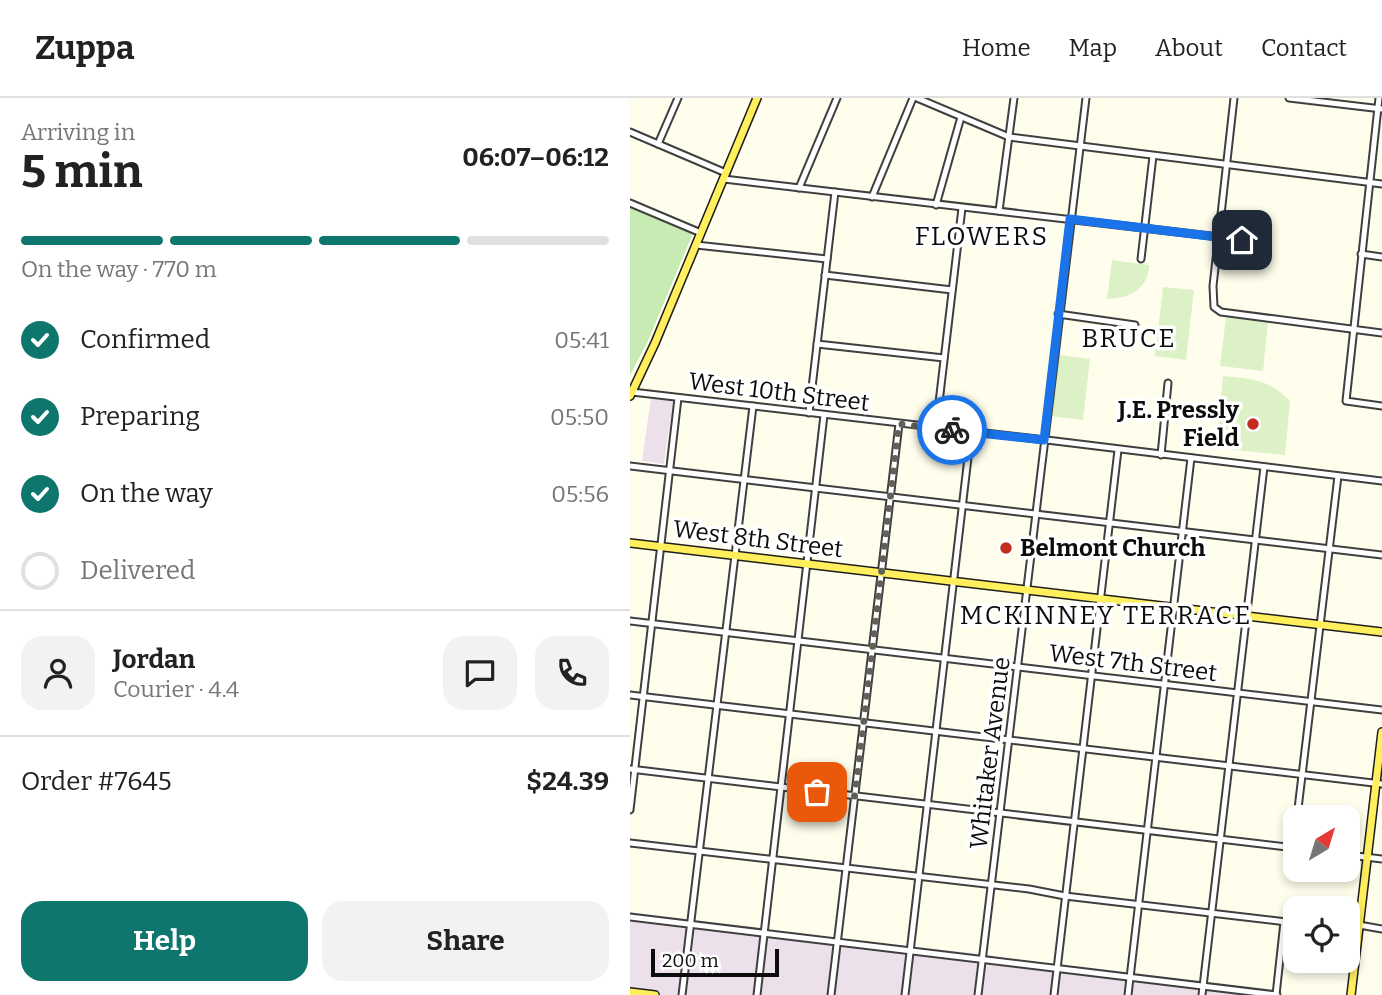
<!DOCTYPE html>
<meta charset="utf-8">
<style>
body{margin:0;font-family:Bitter,serif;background:#f2f2f2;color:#222;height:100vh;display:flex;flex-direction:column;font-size:26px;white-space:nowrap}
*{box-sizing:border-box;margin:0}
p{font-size:23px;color:#767676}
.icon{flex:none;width:38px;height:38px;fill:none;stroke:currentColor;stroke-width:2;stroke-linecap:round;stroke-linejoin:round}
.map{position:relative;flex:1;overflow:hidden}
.sheet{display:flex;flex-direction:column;background:#fff;width:630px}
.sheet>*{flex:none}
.needle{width:46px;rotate:38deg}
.controls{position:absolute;left:653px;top:707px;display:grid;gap:14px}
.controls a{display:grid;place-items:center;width:77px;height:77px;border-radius:14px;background:#fff;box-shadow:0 4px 10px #0003;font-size:35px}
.scale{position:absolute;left:21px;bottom:18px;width:128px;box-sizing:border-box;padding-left:7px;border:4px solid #0c0c0c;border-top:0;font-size:19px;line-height:24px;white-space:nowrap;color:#0c0c0c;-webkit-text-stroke:5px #fff;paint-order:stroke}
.pin{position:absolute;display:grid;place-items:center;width:60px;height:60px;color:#fff;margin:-30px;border-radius:14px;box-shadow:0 4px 10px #0006}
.courier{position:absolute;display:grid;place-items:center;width:70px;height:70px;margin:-35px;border:5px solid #1a73e8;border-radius:50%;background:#fff;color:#222;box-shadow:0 2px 9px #0007}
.overview em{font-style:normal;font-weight:700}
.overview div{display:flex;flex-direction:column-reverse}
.overview{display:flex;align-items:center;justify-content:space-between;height:119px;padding:0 21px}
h1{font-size:46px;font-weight:700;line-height:52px}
.bar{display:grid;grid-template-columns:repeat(4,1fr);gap:10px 7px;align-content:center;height:84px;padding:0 21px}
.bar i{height:9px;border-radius:5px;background:#e0e0e0}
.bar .current{background:#0f766e}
.bar p{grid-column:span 4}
.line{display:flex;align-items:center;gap:18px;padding:0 21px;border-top:2px solid #e0e0e0}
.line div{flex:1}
.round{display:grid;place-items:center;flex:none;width:74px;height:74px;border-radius:21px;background:#f2f2f2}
ol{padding:0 21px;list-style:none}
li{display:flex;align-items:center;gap:21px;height:77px}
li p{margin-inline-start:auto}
li .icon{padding:7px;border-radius:50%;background:#0f766e;color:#fff;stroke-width:4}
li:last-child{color:#767676}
li i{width:38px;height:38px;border:4px solid #e0e0e0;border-radius:50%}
.primary-button{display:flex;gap:14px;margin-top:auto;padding:14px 21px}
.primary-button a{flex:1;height:80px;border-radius:21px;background:#0f766e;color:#fff;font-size:28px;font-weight:700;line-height:80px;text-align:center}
.primary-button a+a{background:#f2f2f2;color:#222}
header{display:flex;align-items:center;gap:42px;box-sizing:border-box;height:98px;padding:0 35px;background:#fff;border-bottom:2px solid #e0e0e0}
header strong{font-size:33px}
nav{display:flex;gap:38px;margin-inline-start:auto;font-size:24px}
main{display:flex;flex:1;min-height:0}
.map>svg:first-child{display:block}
.industrial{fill:#ece0eb}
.green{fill:#c8ebb3}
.pitch{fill:#dcf2c6}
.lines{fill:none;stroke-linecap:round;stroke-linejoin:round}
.minor-casing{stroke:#3f3f3f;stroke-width:9}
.major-casing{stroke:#1d1d1d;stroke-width:10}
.minor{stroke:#fff;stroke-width:5}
.major{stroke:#ffef5c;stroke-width:7}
.done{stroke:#61615a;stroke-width:7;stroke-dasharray:0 12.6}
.route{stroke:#1a73e8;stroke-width:9}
.poi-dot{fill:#c32d1d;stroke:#fff;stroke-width:2.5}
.labels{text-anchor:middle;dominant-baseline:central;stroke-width:7;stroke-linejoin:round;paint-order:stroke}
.street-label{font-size:24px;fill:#0c0c0c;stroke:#fff}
.poi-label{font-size:24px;font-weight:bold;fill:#0c0c0c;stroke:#fff;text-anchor:end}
.neighbourhood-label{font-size:26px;letter-spacing:2px;fill:#0c0c0c;stroke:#fff}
</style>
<header>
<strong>Zuppa</strong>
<nav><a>Home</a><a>Map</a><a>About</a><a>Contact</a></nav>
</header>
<main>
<section class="sheet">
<div class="overview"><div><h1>5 min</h1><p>Arriving in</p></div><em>06:07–06:12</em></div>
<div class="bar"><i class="current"></i><i class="current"></i><i class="current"></i><i></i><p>On the way · 770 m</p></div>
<ol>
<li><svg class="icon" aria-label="check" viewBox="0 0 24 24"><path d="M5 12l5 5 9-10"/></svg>Confirmed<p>05:41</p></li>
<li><svg class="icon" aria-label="check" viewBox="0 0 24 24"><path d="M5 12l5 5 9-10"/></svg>Preparing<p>05:50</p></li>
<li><svg class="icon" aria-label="check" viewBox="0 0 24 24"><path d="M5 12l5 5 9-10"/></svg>On the way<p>05:56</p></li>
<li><i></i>Delivered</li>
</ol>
<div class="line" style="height:126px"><a class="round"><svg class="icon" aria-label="person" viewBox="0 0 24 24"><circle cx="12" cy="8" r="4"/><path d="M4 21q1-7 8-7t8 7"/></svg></a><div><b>Jordan</b><p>Courier · 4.4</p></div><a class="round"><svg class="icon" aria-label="chat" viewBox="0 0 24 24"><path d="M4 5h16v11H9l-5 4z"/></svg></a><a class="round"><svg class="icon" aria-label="phone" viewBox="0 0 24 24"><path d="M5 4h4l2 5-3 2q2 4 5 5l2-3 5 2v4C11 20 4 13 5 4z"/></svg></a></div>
<div class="line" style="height:91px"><div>Order #7645</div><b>$24.39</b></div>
<div class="primary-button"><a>Help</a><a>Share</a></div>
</section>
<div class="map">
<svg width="752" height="897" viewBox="0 0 752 897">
<rect width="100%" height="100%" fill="#fffeec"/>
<!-- industrial -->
<g class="industrial">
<path d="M21,300L41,302L43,304L34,366L12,363Z"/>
<path d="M0,818L360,857L428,871L647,897H0Z"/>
</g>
<!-- green -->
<path class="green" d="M0,108L63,135L18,243L0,277Z"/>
<!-- pitch -->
<g class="pitch">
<path d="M482,162L519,167C519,190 499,201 477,201Z"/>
<path d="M533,189L564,192L556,262L525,258Z"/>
<path d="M596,219L638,224L633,273L590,268Z"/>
<path d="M429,257L460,261L453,322L421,318Z"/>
<path d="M593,278C622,281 639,281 660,303L655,357L586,350Z"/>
</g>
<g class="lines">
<defs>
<g id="minor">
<path d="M287,0L379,39L752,86"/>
<path d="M604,0L583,188L584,209L591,214L752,235"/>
<path d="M659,0L752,11"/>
<path d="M749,0L716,303L752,308"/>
<path d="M0,34L96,75"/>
<path d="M28,46L48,0"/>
<path d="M94,81L624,143"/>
<path d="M169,90L207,0"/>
<path d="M242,99L283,0"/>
<path d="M0,105L71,135"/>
<path d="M306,107L331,19"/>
<path d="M369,113L384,0"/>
<path d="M66,147L197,161"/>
<path d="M731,156L752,159"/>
<path d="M511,161L523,58"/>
<path d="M195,177L322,192"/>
<path d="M428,216L505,227"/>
<path d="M187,246L314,260"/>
<path d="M2,294L425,343L752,383"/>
<path d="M179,315L205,94"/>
<path d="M306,330L332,110"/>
<path d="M531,357L538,285"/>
<path d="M0,368L752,457"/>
<path d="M0,523L752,612"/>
<path d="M0,597L752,686"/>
<path d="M0,671L665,750"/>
<path d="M0,712L48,300"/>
<path d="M667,719L708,378"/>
<path d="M0,745L399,791L435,798L665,825"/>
<path d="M664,750L665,738"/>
<path d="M718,757L752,761"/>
<path d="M0,819L647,897"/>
<path d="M729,827L752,831"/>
<path d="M718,830L729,831"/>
<path d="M52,897L123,308"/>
<path d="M127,897L194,317"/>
<path d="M201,897L269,326"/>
<path d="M275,897L341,334"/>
<path d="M348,897L456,0"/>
<path d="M424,897L488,352"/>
<path d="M498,897L561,360"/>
<path d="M572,897L634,369"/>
<path d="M646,897L654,824"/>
</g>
<g id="major">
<path d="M0,298L25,245L127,0"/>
<path d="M0,445L752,534"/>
<path d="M0,894L25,897"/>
<path d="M721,897L752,634"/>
</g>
</defs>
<!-- minor casing -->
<use href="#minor" class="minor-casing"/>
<!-- major casing -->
<use href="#major" class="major-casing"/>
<!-- minor -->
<use href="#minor" class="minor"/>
<!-- major -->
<use href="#major" class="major"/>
</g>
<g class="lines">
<!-- done -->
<path class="done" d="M187,694L225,698L269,326L322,332"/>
<!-- route -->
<path class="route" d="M322,332L414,342L440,121L612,142"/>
</g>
<!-- markers -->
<g class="poi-dot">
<circle cx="623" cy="326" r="7"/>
<circle cx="376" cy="450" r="7"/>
</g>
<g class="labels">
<!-- street labels -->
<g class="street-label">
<text transform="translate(149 294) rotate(7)">West 10th Street</text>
<text transform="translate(128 441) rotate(7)">West 8th Street</text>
<text transform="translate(503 565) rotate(7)">West 7th Street</text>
<text transform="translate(360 655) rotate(-83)">Whitaker Avenue</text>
</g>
<!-- poi labels -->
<g class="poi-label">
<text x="609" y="312">J.E. Pressly<tspan x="609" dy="28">Field</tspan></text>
<text x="390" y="450" text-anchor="start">Belmont Church</text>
</g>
<!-- neighbourhood labels -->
<g class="neighbourhood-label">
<text x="352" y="138">FLOWERS</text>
<text x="499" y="240">BRUCE</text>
<text x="476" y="517">MCKINNEY TERRACE</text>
</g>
</g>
</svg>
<div class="controls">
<a><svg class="needle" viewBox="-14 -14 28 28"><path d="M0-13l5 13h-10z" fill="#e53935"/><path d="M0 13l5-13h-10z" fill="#767676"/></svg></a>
<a><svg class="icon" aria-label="locate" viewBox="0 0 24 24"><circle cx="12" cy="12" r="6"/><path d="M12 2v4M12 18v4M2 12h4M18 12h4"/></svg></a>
</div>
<div class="scale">200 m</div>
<div class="pin" style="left:187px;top:694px;background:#ea580c"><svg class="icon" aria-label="bag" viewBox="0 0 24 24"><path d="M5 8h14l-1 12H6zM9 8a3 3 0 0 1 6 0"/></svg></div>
<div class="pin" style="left:612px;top:142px;background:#1f2937"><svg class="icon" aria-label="home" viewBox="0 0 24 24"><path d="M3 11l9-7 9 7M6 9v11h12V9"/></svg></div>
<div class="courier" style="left:322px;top:332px"><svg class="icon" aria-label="bike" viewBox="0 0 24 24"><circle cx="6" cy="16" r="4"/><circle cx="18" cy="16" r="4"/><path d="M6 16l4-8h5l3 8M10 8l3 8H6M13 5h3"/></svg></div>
</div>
</main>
